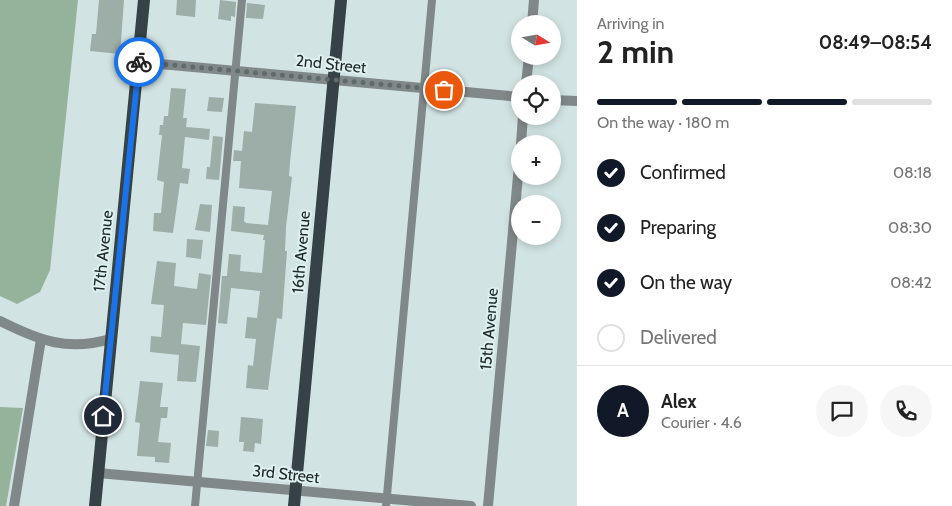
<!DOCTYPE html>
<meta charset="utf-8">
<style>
body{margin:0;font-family:Cabin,sans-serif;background:#f6f6f6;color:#222;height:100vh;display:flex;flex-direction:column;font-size:19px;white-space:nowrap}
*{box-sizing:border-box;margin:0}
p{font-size:16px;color:#767676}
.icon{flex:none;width:28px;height:28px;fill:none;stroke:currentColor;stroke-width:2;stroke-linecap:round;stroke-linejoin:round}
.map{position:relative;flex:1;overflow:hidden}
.side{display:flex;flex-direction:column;background:#fff;width:375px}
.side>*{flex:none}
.needle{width:32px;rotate:101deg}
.tools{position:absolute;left:511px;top:15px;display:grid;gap:10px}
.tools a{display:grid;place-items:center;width:50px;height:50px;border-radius:50%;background:#fff;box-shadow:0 2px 8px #0003;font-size:25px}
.pin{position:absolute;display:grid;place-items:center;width:42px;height:42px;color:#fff;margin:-21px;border:2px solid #fff;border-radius:50%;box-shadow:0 1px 5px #0007}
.courier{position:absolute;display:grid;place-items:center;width:50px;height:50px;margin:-25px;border:4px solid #1a73e8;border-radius:50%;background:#fff;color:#222;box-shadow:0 1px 6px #0007}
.headline em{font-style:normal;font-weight:700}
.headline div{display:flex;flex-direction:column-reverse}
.headline{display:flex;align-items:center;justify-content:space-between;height:85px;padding:0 20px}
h1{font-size:32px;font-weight:700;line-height:38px}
.bar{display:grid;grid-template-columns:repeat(4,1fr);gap:8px 5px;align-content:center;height:60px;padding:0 20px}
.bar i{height:6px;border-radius:4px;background:#e0e0e0}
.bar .active{background:#111827}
.bar p{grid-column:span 4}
.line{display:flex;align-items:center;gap:12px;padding:0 20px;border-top:1px solid #e0e0e0}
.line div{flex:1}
.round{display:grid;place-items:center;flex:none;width:52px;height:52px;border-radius:26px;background:#f6f6f6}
ol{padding:0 20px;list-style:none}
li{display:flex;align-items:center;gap:15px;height:55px}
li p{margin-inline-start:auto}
li .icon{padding:5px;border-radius:50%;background:#111827;color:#fff;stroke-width:4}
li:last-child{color:#767676}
li i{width:28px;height:28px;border:2px solid #e0e0e0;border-radius:50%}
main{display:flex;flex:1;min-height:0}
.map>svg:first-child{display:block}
.forest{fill:#95b39a}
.building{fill:#9dada7}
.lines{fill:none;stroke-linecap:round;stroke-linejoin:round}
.service{stroke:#81888a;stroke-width:8}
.minor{stroke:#81888a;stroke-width:10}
.tertiary{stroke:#81888a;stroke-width:10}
.primary{stroke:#364245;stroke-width:12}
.done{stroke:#5f6a6a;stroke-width:5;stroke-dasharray:0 9}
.route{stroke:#1a73e8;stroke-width:6}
.labels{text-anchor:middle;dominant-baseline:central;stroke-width:4;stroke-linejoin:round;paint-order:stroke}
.street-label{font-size:16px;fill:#222929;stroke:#def0f0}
</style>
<main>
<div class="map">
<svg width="577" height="506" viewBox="0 0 577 506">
<rect width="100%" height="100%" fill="#d1e3e3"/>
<!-- forest -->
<g class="forest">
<path d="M0,0H78L50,270L40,292L17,304L0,296Z"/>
<path d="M0,407L23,408L6,506H0Z"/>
</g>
<!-- building -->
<g class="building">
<path d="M99,0H124L120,54L90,51L92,34H96Z"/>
<path d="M177,0H196L195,17L176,15Z"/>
<path d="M220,0L236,2L235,17L231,16V21L218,19Z"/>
<path d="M247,3L265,5L263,19L246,18Z"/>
<path d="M171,88L186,89L183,118H187L186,127L210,129L209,140L185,137L182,168L190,169L188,184L180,183L173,233L153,231L154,213H161L164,182L157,180L162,135H159L160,125H163L164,116H168Z"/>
<path d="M209,97L224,98L222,112L207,111Z"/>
<path d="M255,103L296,106L290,162L289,176L292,177L286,227L285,251H287L282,319L277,318L268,390L246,388L248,365L253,366L256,339L245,338L247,317L257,318L260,291L231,288L227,324L218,323L222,276H227L229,254L241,255L240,271L262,273L265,240H263L264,235L231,231L233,206L245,207L244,221L246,223L268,225L272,191L239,188L241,161H233L234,150L242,151L244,131L252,132Z"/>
<path d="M213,136L223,137L219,180L206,179L207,167H210Z"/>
<path d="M200,204L212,205L210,232L195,230Z"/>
<path d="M187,239L203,240L201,259L186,257Z"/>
<path d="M157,261L176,263L174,286L197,289L199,273L211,275L206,325L183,323L181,344L200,346L196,382L177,381L179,355L150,352L151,336L161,337L164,305L151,304Z"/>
<path d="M140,381L163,383L160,407H168L167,418H161L158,442L171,443L169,463L155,462V457L137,456L140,423L135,422Z"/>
<path d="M241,417L263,419L261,444L255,443L254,452L243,451L244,442H239Z"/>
<path d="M208,430L219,431L218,447L206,446Z"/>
</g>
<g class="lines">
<!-- service -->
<g class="service">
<path d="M195,506L242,0"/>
<path d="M386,506L432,0"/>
</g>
<!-- minor -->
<g class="minor">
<path d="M138,62L520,97"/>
<path d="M552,100L577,101"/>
<path d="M0,321C38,340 68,352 110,339"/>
<path d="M98,473L471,506"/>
<path d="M14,506L41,339"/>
</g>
<!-- tertiary -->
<g class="tertiary">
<path d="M532,24L534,0"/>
<path d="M526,84L529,56"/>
<path d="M521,144L523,116"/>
<path d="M488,506L520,154"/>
</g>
<!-- primary -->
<g class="primary">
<path d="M95,506L144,0"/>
<path d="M294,506L341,0"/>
</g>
</g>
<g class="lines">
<!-- done -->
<path class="done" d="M139,62L444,90"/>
<!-- route -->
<path class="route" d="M103,416L139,62"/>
</g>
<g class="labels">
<!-- street labels -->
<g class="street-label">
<text transform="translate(331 64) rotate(6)">2nd Street</text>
<text transform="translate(103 251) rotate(-84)">17th Avenue</text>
<text transform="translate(301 252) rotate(-85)">16th Avenue</text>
<text transform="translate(489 329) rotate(-85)">15th Avenue</text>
<text transform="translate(286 474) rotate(6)">3rd Street</text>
</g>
</g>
</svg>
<div class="tools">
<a><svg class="needle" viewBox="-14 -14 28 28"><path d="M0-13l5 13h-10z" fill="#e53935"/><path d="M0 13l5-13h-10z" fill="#767676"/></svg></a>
<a><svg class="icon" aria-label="locate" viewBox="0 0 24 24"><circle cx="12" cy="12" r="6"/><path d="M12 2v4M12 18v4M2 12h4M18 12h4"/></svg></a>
<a>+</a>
<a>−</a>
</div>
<div class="pin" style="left:444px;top:90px;background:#ea580c"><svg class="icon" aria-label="bag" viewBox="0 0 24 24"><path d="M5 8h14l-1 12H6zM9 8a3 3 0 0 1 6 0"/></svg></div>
<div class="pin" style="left:103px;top:416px;background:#1f2937"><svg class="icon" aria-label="home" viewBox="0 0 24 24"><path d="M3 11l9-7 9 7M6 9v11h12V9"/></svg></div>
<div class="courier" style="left:139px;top:62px"><svg class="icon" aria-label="bike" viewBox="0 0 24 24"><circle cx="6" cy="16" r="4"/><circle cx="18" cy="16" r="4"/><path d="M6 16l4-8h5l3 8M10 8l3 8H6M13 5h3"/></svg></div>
</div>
<section class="side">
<div class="headline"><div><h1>2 min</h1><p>Arriving in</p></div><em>08:49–08:54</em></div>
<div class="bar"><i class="active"></i><i class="active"></i><i class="active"></i><i></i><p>On the way · 180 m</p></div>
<ol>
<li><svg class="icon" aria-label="check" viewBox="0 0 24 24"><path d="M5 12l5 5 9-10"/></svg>Confirmed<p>08:18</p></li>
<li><svg class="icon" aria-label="check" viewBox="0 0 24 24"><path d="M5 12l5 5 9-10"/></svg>Preparing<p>08:30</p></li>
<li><svg class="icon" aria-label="check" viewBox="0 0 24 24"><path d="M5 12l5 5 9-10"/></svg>On the way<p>08:42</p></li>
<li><i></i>Delivered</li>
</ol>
<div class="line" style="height:90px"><b class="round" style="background:#111827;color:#fff">A</b><div><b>Alex</b><p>Courier · 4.6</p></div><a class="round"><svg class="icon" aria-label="chat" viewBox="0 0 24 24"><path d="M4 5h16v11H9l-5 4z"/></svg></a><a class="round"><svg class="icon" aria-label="phone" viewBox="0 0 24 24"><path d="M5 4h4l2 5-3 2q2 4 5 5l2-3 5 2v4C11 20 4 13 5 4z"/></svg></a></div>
</section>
</main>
